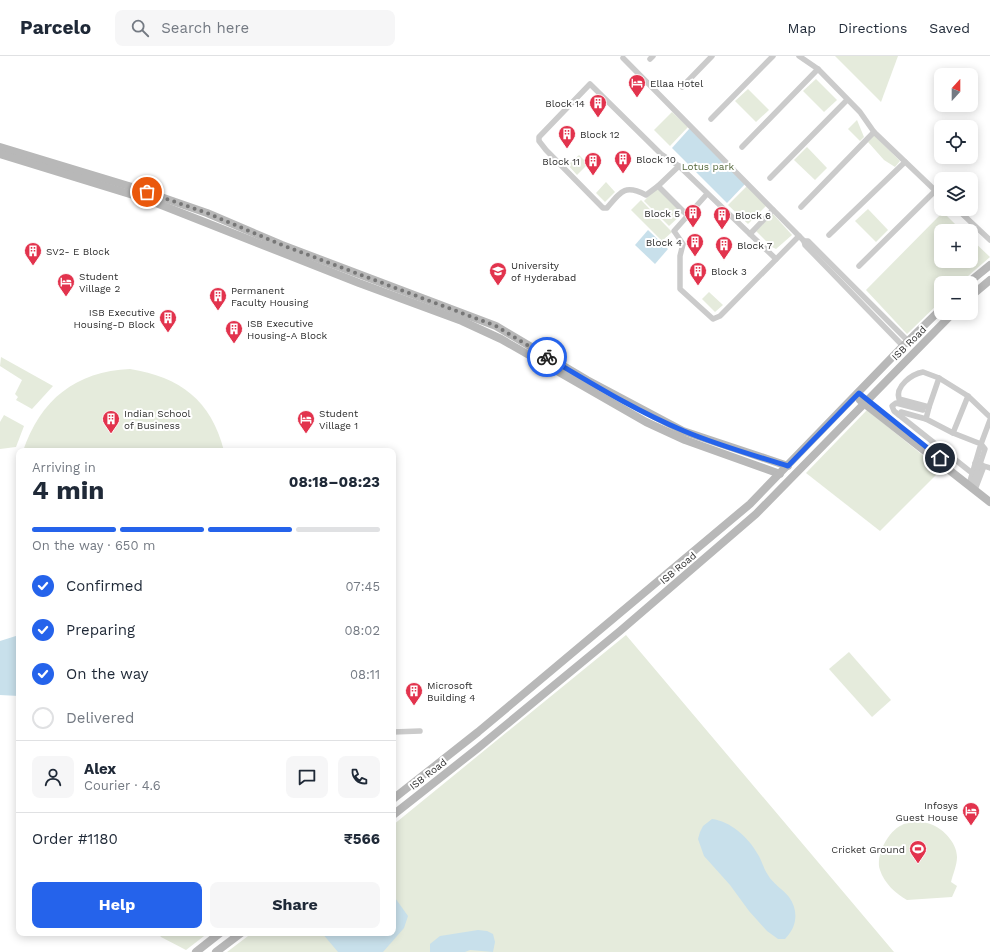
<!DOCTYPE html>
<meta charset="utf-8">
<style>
body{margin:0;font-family:"Work Sans",sans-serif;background:#f6f6f7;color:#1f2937;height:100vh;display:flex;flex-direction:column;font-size:15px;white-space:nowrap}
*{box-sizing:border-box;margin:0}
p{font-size:13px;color:#747a83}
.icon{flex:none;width:22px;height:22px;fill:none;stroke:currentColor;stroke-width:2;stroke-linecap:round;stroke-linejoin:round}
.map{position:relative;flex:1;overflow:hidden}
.details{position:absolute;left:16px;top:392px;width:380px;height:488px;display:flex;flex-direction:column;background:#fff;border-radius:8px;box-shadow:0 2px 10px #0003}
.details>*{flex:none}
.needle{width:26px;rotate:21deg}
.buttons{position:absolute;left:934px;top:12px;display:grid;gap:8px}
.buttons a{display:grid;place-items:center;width:44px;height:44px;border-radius:8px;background:#fff;box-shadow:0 2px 10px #0003;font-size:20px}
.pin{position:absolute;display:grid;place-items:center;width:34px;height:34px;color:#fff;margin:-17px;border:2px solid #fff;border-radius:50%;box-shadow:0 1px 4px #0007}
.courier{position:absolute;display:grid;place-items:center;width:40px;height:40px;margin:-20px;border:3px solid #2563eb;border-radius:50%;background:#fff;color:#222;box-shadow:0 1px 5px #0007}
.overview em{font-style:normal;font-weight:700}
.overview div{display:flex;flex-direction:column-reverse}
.overview{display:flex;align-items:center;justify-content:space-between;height:68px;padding:0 16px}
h1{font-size:26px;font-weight:700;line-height:30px}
.bar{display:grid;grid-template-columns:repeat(4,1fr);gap:6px 4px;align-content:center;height:48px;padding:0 16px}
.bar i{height:5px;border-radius:3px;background:#e0e1e3}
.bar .selected{background:#2563eb}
.bar p{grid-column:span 4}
.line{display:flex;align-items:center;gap:10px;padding:0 16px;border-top:1px solid #e0e1e3}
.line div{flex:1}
.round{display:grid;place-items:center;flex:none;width:42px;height:42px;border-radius:8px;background:#f6f6f7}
ol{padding:0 16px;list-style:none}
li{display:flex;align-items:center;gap:12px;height:44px}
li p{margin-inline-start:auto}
li .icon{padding:4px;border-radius:50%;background:#2563eb;color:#fff;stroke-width:4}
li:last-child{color:#747a83}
li i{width:22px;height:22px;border:2px solid #e0e1e3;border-radius:50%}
.button{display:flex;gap:8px;margin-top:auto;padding:8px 16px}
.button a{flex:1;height:46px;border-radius:8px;background:#2563eb;color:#fff;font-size:16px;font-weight:700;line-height:46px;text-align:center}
.button a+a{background:#f6f6f7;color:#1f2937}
header{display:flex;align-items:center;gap:24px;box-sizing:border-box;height:56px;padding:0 20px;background:#fff;border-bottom:1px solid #e0e1e3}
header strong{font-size:19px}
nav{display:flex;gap:22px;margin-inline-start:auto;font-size:14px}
.search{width:280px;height:36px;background:#f6f6f7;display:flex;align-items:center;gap:10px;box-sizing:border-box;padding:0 14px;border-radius:8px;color:#747a83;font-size:15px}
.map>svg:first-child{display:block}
.green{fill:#e5ebdc}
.water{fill:#c8e0eb}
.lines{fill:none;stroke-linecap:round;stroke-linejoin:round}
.street{stroke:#cbcbcb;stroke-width:5.5}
.secondary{stroke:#b8b8b8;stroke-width:8}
.done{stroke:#777;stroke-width:4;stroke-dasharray:0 7.2}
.route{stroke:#2563eb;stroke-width:5}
.labels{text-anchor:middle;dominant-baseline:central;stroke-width:4;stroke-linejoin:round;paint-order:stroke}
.poi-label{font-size:10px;fill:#2e2e2e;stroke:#fff;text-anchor:start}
.park-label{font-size:10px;fill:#55693c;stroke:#fff}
.street-label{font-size:10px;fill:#2e2e2e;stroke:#fff}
</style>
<header>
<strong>Parcelo</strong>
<div class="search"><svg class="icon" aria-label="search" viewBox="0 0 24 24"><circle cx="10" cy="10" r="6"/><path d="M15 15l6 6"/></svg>Search here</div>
<nav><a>Map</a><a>Directions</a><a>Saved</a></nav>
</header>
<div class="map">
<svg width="990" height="896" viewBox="0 0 990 896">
<rect width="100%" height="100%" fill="#fff"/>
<!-- green -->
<g class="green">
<path d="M835,0H898L881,46Z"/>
<path d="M816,23L837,44L824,56L803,35Z"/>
<path d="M748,33L769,54L756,66L735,45Z"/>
<path d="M672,56L688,71L670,90L654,74Z"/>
<path d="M857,64L864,81L860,85L848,73Z"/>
<path d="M874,79L900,105L895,111L884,104L868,86Z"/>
<path d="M807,91L827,112L815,124L794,104Z"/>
<path d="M579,99L588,108L577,119L568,109Z"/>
<path d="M606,126L615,136L605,146L596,137Z"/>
<path d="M658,130L683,157L669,170L644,145Z"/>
<path d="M747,130L767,149L748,168L728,149Z"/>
<path d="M641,144L672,176L662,185L631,154Z"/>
<path d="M868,153L888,174L876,186L855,165Z"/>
<path d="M943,156L962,175H941V205H971V183L990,201L960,227H941V245L907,278L866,234Z"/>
<path d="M773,158L792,179L776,193L772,191L756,175Z"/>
<path d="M709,236L723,249L715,256L702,243Z"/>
<path d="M1,301L53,330L32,353L16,344L18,341L15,338L22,324L0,310Z"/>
<path d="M130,313C180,321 211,344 224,395H23C40,344 76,315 130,313Z"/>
<path d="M867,354L941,414L880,475L806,417Z"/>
<path d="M4,359L24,370L16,391L0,393V366Z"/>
<path d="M626,579L894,896H227L252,877H393V769Z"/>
<path d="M849,596L891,644L872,661L829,613Z"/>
<path d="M914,766C918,766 923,766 927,767C941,770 957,786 957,801C957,809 953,818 951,826L957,830L952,841L907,844C896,838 884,827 880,814C875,800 888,775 902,769C905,767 911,767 914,766Z"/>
<path d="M158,877H208L186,894L161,881Z"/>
</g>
<!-- water -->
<g class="water">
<path d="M690,72L745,128L727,147L672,92Z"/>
<path d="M648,174L668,193L655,208L635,189Z"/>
<path d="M19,579V640L0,639V585Z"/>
<path d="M712,763C730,765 748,781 757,797C762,804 763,812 768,819C773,828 783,833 789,841C799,855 797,871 785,883H778L767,875L749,855L730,829L704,800L698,783L700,776L703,770Z"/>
<path d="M393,839L408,860L404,872L383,896H338L322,877H393Z"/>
<path d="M478,874L487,875L493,878L495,886L493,896L470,894L465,896H430V888L440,880Z"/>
</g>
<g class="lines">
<!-- street -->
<g class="street">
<path d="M799,0L818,13L860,56L874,76L941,140"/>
<path d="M623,2L804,185H808L908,285"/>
<path d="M650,3L653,0"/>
<path d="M682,31L712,0"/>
<path d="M711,63L773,0"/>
<path d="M742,91L818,13"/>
<path d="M770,122L847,44"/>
<path d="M658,130L679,110"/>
<path d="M707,138L674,175L683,188L680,200V233L713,263L720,260L799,180"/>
<path d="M801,151L874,76"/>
<path d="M957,153L990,184"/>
<path d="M687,159L658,130L646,139C625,128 621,135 607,152H603L546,94L539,85V81L590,28L661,98L679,110L776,203"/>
<path d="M750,178L773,154"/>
<path d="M829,179L905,106"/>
<path d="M804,185L805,189L903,290"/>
<path d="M859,210L935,135"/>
<path d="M923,316L939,322L929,351L899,343C895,330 912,318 923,316Z"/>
<path d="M939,322L968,340L990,361"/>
<path d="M929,351L926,363L953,377L968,340"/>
<path d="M923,354L896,347L892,350L894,355L972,417"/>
<path d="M899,359L901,356L926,363"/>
<path d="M953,377L981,388L990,364"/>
<path d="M975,407L980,408L985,393L981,388"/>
<path d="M970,425L980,391"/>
<path d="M973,428L980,408L982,409"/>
<path d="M976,431L984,410L990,412"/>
<path d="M393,676L420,675"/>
</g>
<!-- secondary -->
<g class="secondary">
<path d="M0,91L132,131L207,157L282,189L496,270L587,324L683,375L788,410"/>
<path d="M0,98L146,143L359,227L462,265L501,283L646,366L685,384L780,418"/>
<path d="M968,227L990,209"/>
<path d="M971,240L990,224"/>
<path d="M860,344L990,446"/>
<path d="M393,743L478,676L750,448L903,290L941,253"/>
<path d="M393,759L478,692L620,575L756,458L953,257"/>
<path d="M196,896L220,877"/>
<path d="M216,896L241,877"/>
</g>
</g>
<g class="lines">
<!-- done -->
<path class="done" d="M147,136L207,157L282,189L496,270L547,301"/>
<!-- route -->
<path class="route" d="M547,301C591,327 636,355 684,375C717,389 753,399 788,410L859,337L940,402"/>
</g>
<!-- icons -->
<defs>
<symbol id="hotel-pin" viewBox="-11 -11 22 30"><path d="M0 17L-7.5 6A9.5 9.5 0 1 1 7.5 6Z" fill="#e2334d" stroke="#fff"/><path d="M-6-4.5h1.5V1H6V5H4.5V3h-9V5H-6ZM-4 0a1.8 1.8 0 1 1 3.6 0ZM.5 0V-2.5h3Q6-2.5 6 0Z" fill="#fff"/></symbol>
<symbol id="building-pin" viewBox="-11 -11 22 30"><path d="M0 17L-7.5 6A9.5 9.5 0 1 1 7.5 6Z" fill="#e2334d" stroke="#fff"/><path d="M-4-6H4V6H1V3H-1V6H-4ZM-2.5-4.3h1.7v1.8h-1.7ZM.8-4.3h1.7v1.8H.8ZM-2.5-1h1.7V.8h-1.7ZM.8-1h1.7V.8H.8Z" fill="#fff"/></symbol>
<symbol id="university-pin" viewBox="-11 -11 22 30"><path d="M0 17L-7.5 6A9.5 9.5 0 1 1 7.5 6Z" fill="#e2334d" stroke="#fff"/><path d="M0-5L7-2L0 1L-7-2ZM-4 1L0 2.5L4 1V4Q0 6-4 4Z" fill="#fff"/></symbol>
<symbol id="stadium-pin" viewBox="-11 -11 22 30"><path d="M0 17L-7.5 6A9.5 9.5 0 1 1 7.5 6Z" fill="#e2334d" stroke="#fff"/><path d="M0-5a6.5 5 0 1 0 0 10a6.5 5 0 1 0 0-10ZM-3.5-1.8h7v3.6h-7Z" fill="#fff"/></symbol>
</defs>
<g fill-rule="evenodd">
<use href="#hotel-pin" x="627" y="17" width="20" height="27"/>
<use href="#building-pin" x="588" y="37" width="20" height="27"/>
<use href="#building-pin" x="557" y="68" width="20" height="27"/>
<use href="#building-pin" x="613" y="93" width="20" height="27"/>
<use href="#building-pin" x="583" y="95" width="20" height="27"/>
<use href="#building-pin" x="683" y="147" width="20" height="27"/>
<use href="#building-pin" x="712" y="149" width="20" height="27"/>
<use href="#building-pin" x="685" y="176" width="20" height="27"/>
<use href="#building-pin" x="714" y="179" width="20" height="27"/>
<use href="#building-pin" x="23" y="185" width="20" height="27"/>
<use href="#university-pin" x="488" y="205" width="20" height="27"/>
<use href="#building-pin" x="688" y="205" width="20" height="27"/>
<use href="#hotel-pin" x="56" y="216" width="20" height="27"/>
<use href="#building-pin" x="208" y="230" width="20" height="27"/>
<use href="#building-pin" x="158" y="252" width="20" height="27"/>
<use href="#building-pin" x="224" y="263" width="20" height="27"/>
<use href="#building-pin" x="101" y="353" width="20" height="27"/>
<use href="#hotel-pin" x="296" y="353" width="20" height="27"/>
<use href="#building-pin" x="404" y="625" width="20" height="27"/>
<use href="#hotel-pin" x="961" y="745" width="20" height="27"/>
<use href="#stadium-pin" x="908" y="783" width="20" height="27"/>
</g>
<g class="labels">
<!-- poi labels -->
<g class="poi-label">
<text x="650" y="27">Ellaa Hotel</text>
<text x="585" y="47" text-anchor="end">Block 14</text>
<text x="580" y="78">Block 12</text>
<text x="636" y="103">Block 10</text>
<text x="580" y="105" text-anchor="end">Block 11</text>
<text x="680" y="157" text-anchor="end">Block 5</text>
<text x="735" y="159">Block 6</text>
<text x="682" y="186" text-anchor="end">Block 4</text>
<text x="737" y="189">Block 7</text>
<text x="46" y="195">SV2- E Block</text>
<text x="511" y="209">University<tspan x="511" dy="12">of Hyderabad</tspan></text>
<text x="711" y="215">Block 3</text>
<text x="79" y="220">Student<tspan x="79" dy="12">Village 2</tspan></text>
<text x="231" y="234">Permanent<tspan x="231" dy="12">Faculty Housing</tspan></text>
<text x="155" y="256" text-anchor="end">ISB Executive<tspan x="155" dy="12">Housing-D Block</tspan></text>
<text x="247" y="267">ISB Executive<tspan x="247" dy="12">Housing-A Block</tspan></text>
<text x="124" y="357">Indian School<tspan x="124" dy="12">of Business</tspan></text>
<text x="319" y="357">Student<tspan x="319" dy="12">Village 1</tspan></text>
<text x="427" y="629">Microsoft<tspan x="427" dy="12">Building 4</tspan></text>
<text x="958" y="749" text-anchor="end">Infosys<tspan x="958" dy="12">Guest House</tspan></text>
<text x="905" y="793" text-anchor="end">Cricket Ground</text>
</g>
<!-- park labels -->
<g class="park-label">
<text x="708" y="110">Lotus park</text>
</g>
<!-- street labels -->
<g class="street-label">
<text transform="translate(909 287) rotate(-45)">ISB Road</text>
<text transform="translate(678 512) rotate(-40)">ISB Road</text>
<text transform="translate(428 718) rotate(-38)">ISB Road</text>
</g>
</g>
</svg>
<div class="buttons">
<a><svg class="needle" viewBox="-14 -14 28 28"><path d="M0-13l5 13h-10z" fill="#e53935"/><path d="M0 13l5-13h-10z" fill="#747a83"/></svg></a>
<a><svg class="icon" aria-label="locate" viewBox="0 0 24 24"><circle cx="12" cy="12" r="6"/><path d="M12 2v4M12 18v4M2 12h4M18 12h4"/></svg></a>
<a><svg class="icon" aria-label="layers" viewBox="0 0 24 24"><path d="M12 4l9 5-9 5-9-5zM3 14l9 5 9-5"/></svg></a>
<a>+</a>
<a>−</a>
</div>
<div class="pin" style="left:147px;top:136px;background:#ea580c"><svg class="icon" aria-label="bag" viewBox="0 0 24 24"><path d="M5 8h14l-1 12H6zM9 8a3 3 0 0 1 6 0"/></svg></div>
<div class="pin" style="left:940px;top:402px;background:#1f2937"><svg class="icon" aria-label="home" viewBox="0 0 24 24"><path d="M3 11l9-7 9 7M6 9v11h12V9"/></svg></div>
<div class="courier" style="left:547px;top:301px"><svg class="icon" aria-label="bike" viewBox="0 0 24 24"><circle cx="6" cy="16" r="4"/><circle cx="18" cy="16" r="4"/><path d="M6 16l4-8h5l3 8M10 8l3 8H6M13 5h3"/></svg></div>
<section class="details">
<div class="overview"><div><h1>4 min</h1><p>Arriving in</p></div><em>08:18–08:23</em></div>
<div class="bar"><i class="selected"></i><i class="selected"></i><i class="selected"></i><i></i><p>On the way · 650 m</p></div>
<ol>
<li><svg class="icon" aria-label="check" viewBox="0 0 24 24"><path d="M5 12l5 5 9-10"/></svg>Confirmed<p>07:45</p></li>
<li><svg class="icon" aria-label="check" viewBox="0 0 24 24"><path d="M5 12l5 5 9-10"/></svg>Preparing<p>08:02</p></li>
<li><svg class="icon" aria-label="check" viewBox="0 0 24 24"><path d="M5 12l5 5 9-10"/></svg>On the way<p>08:11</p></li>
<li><i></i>Delivered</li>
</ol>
<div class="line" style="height:72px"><a class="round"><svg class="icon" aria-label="person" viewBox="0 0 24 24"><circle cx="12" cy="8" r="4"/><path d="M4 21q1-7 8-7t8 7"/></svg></a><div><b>Alex</b><p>Courier · 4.6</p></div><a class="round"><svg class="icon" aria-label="chat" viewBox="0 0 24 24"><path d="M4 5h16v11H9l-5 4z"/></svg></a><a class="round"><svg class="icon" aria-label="phone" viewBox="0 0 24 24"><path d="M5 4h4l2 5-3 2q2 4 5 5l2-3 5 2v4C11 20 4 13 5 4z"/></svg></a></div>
<div class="line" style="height:52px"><div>Order #1180</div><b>₹566</b></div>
<div class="button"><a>Help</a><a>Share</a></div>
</section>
</div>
